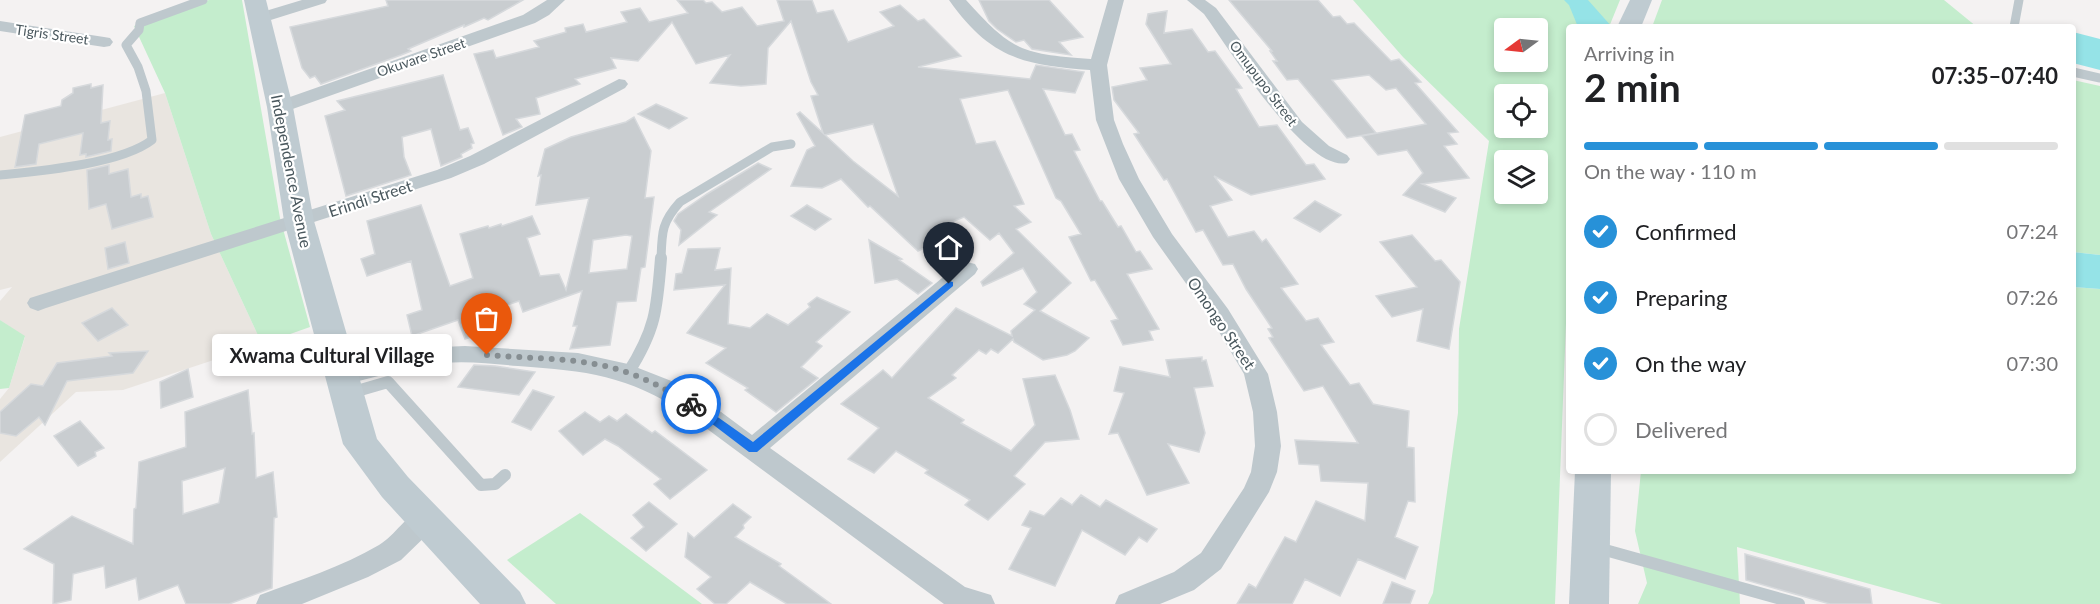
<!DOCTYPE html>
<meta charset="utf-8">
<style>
body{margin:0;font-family:Lato,sans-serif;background:#f6f6f6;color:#202124;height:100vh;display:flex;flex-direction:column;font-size:22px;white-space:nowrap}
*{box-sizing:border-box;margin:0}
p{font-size:20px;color:#757577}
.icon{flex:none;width:33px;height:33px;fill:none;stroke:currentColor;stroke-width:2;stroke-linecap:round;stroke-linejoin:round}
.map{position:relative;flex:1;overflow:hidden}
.drawer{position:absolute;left:1566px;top:24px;width:510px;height:450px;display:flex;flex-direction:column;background:#fff;border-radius:6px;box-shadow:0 3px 9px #0003}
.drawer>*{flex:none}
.needle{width:39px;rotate:255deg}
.buttons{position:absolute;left:1494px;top:18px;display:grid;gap:12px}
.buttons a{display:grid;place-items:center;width:54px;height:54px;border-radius:6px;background:#fff;box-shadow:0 3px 9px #0003;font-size:30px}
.pin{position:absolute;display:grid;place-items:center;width:51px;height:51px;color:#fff;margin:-62px -26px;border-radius:50% 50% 50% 0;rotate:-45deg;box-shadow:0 0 6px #0007}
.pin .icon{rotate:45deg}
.courier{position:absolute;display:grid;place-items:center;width:60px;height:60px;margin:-30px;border:4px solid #1a73e8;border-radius:50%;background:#fff;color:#222;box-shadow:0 2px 8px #0007}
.bubble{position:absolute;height:42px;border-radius:6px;background:#fff;box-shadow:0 3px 9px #0003;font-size:20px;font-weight:700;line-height:42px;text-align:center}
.summary em{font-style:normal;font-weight:700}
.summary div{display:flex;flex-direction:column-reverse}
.summary{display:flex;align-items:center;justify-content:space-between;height:102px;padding:0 18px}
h1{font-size:39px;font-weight:700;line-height:45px}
.bar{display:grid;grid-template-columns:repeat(4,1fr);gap:9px 6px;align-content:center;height:72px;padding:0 18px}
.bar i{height:8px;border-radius:4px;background:#e0e0e0}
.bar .selected{background:#2791d8}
.bar p{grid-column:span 4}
ol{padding:0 18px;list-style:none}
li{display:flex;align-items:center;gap:18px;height:66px}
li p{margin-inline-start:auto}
li .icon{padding:6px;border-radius:50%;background:#2791d8;color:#fff;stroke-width:4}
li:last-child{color:#757577}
li i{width:33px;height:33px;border:3px solid #e0e0e0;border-radius:50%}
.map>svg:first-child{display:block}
.commercial{fill:#e9e5e0}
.green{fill:#c4edcd;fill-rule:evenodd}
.water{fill:#95e3e7}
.building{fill:#c9cdd0;stroke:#d6d9dc;stroke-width:1.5;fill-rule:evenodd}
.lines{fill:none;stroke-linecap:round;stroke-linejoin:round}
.service-far1{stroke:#bec8cd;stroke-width:9}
.service{stroke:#bec8cd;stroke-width:12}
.minor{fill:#bec8cd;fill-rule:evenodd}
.secondary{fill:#bfcbd1;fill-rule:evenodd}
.route{fill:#1a73e8}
.done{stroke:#868e92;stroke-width:6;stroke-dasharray:0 10.8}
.labels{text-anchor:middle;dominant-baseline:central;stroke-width:4.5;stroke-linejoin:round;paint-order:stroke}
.far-street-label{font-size:14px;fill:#4a585e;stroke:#fff}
.street-label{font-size:16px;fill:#4a585e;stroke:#fff}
</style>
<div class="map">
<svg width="2100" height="604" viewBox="0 0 2100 604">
<rect width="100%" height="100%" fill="#f4f2f2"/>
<!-- commercial -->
<path class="commercial" d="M165,93L211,234L262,344L123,390L76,392L0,462V399L9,388L25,337L0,320V301L12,287L0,290V137Z"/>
<!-- green -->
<g class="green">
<path d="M209,0H242L280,218L310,327L262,344L211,234L165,93L134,26Z"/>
<path d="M1353,0H1620L1609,27H1569V247L1555,604H1428L1433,593L1458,413L1459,329L1489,141L1403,57ZM1504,28H1538V62H1504ZM1504,94H1538V128H1504ZM1504,160H1538V194H1504Z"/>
<path d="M1662,0H1944L1977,27H1652Z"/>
<path d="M2073,80L2100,86V255L2073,252Z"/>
<path d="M2073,287L2100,289V604H1942L1737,547L1740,604H1638L1647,583L1635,531L1641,471H2073Z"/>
<path d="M0,320L25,336L9,388L0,389Z"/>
<path d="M580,513L702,604H556L507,560Z"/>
</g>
<!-- water -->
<g class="water">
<path d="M1564,0H1588L1612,27H1578L1569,5Z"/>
<path d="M2073,32L2100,39V70L2073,63Z"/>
<path d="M2073,252L2100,255V289L2073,287Z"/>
</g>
<!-- building -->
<g class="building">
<path d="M386,0H523L488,20L484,18L464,27V25L408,49L411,51L401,55L321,84L315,76L310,78L302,68L290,27L388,6Z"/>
<path d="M677,0H703L706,3L712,2L722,12L742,7L757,26L784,21L777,0H812L817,13L833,10L848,42L894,26L880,12L900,5L918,21L924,19L961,56L918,67L1030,79L1036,65L1084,72L1075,93L1043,89L1065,135L1072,134L1080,150L1074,151L1100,201H1102L1118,227L1121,226L1136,252L1140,251L1152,269L1127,274L1159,329L1149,331L1153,340L1123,345L1111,321L1118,319L1095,280L1091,281L1069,237L1081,234L1061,201L1056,198L1008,90L960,99L976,144L995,141L1024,204L1014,206L1031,222L1016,229L1071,283L1040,311L1089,338L1075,351L1067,355L1043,360L1014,342L1013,339L998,353L991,349L986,354L979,350L952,375L956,378L928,398L964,420L961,423L1011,451L1035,425L1023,379L1055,375L1070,410L1079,439L1045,442L1014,476L1025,484L988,520L965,505L970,500L925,473L928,470L896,451L874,473L848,459L879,428L841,404L883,370L892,378L956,308L1012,336L1011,331L1035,310L1024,304L1037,292L1023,268L983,286L981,282L1014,253L999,233L990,240L964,217L931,230L942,239L918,251L870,206L868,207L841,179L822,188L791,186L807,150L815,146L797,114L800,112L823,133L811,96L818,95L811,82L791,21L768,48L766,84L741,86L710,83L730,55L696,64L672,22L638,61L611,58L616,68L575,79L580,84L536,98L540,114L516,119L522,127L503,135L474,54L493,50L496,58L539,47L534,41L566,32L565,28L583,24L586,32L627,22L621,12L640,8L649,22L688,13ZM873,124L898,196L853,161L825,135Z"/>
<path d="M979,0H1049L1083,37L1059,42L1071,55L1032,49L1024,40L1016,42L997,29L989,21Z"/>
<path d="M1229,0H1318L1333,17L1340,16L1347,24L1354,23L1391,61L1399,59L1421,82L1415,83L1458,132L1448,133L1457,144L1444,146L1469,178L1422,184L1456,198L1445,212L1403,195L1423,173L1407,150L1378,155L1362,136L1426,124L1396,88L1386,90L1369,75L1332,80L1376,133L1347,138L1298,79L1287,80L1273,61H1277L1270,51H1272Z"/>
<path d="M1167,11L1164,33L1192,29L1208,52L1215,51L1242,88L1236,89L1259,127L1277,125L1306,165L1314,164L1325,179L1251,195L1214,176L1232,200L1210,206L1228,237L1254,231L1262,242L1266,239L1298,284L1281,288L1306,321L1318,318L1334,342L1321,345L1350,385L1359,383L1373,404L1409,411L1407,447L1414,448L1415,502L1408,501L1395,537L1418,547L1405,579L1358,559L1340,596L1305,579L1292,604H1237L1249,584L1256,588L1285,537L1296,542L1316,501L1365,521L1368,483L1321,481L1319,465L1299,464L1295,440L1358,443L1323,386L1304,391L1269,338L1273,337L1268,329L1272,328L1246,289L1233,264L1223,265L1203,230L1196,232L1167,179L1164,180L1134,134L1139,133L1114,100L1112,87L1147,80L1140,68L1171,64L1146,24L1148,14Z"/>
<path d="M443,75L460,130L468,128L474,143L471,144L472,148L461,154L462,157L441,166L431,129L402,137L404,157L411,175L346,196L325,116L345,110L337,101Z"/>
<path d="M91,84V88L103,85L101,123L110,121L108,140L112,139L111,151L86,157V154L80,155L83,133L39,144L36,164L15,167L25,115L61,106L62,100L73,93V88Z"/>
<path d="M656,104L668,109L687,118L669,129L638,114Z"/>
<path d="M634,117L651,151L645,198L654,197L645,267L641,268L636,301L617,302L610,345L570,349L577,326H573L582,291L523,312L519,301L474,316L480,334L465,339L458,320L412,336L407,315L422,310L411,261L367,276L361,259L375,254L367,221L421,205L450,286L473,278L460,234L488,226L489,228L501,224L502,226L532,216L540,234L527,238L540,276L559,274L566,290L589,198L536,205L541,175L538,176L545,149L571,137L626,122ZM626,235L632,236L627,269L589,273L593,240Z"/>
<path d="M758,163L771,169L709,212L717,215L679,245L681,230L674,221L678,214L707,194Z"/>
<path d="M109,165V174L128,169L131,197L141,194V198L148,196L153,217L112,229L106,204L89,209L87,170Z"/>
<path d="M1315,201L1341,215L1320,232L1294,218Z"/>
<path d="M807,205L831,219L815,230L791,216Z"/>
<path d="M1412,235L1435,261L1441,260L1460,282L1449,349L1417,341L1423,309L1392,317L1376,296L1417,287L1380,242Z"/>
<path d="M869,240L902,259L899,260L932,283L918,294L897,279L875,283Z"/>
<path d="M125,242L129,263L108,269L105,248Z"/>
<path d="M720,248L715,270L731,268L728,324L750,328L767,314L788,325L810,307L808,304L817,297L850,312L816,342L822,346L801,367L818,378L776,412L745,390L748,388L706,363L726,348L687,333L725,285L674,290L676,274L682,273L688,249Z"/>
<path d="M112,308L128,325L98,341L82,323Z"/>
<path d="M148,351L133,373L67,381L45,425L39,417L16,436L0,433V412L31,384L43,386L57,363L112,356L109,353Z"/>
<path d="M1202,357V361L1206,360L1213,386L1194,388L1205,433L1199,452L1168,444L1189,483L1147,495L1118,433L1109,434L1124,393L1114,391L1120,367L1170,377L1166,360Z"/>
<path d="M474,365L495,366L535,372L519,395L458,387Z"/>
<path d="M188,369L193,397L161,408L160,382Z"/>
<path d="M248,390L252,434L254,433L256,478L273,472L277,517L274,518L272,588L229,604H186L178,585L139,600L136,578L106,588L104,566L73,574L71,600L53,604L54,564L24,549L72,516L133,544L134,509L136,508L139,462L186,447L185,412ZM225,468L219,503L183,514L182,481Z"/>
<path d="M533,390L554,397L531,430L512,422Z"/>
<path d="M585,412L600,422L609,416L617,421L626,414L652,433L655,431L707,470L670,499L654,484L661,479L618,446L605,439L583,455L559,431Z"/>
<path d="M80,421L104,448L95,452L96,456L78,466L54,436Z"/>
<path d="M1081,495L1100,507L1106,500L1157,529L1147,542L1139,537L1125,555L1082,530L1055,586L1009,569L1031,528L1022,525L1030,511L1044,516L1061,498L1072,505Z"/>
<path d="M649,502L677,524L646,551L631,538L644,527L633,515Z"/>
<path d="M733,504L751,517L743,525L744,528L735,537L781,564L779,566L831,604H787L750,582L726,604H715L697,589L711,577L685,557L688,533L694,538Z"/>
<path d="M1745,554L1870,589L1872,604H1830L1746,580Z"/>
<path d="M1392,582L1415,591L1410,604H1383Z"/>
</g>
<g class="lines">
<!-- service-far1 -->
<g class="service-far1">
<path d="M2014,27L2019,0"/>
<path d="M2073,72L2100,78"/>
<path d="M0,175C40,171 121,164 152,140L146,91L138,67L126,45L139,30L140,23L203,0"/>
<path d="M661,260C662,233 661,223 680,202L772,147L791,144"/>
</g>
<!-- service -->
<g class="service">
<path d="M628,373C656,329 657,309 661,258"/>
<path d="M350,393L388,382L481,485L495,484L505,475"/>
<path d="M1598,548L1799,604"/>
</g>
<!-- minor -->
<g class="minor">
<path d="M302,0H327L325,3L258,24L250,19L252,15Z"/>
<path d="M547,0H565L549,15L535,23L287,111H273L271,107L273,103L523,15Z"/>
<path d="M949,0H966C1013,52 1022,54 1091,59L1108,0H1124L1107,65L1114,120L1123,144L1139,179L1172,234L1228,309L1268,374L1277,412L1281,446L1277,472L1269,492L1221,569L1194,590L1160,604H1115L1119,595L1174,572L1201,553L1244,488L1251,472L1255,446L1253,412L1244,374L1212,320L1153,237L1119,179L1096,120L1090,70C1023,65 990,58 949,0Z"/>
<path d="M1187,0H1205L1216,8L1302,122L1329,146L1347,155L1350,159L1347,163C1306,173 1227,46 1204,14Z"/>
<path d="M0,21L104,37L110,38L113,42L110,46L104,47L0,31Z"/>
<path d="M619,79L625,80L628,84L625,88L484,164L451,178L46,308L38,311L30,308L27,303L30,298L437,170L470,156Z"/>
<path d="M967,262L975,264L978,269L975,274L770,448L965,587L991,595L995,604H944L687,414C626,375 588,371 518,366C493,364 469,361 444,363C410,366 375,378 341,385L333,382L329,376L333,370L341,367L442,347L465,346L578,353L628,364L674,382L705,400L752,435L959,264Z"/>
<path d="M425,508L435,511L439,519L435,527L401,560L368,577L302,604H256L260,595C299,580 342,567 379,545C396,535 405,515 425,508Z"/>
</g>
<!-- secondary -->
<g class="secondary">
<path d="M244,0H266L293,107L314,221L377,439L408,477L520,592L526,604H480L382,497L343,444L284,221L267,107Z"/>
<path d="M1630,0H1652L1641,27H1617Z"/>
<path d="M1575,471H1611L1609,604H1569Z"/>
</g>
</g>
<!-- route -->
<path class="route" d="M949,281L953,282V286L757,452H749L686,404L688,401H695L753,442Z"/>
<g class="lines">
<!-- done -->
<path class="done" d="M487,355C534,359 585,357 629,373C651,381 671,392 691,404"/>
</g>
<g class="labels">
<!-- far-street labels -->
<g class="far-street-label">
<text transform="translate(52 34) rotate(8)">Tigris Street</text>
<text transform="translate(421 57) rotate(-19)">Okuvare Street</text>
<text transform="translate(1264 83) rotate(53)">Omupupo Street</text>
</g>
<!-- street labels -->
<g class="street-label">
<text transform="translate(292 171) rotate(79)">Independence Avenue</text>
<text transform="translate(370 198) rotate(-18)">Erindi Street</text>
<text transform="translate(1222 323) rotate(56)">Omongo Street</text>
</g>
</g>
</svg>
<div class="buttons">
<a><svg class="needle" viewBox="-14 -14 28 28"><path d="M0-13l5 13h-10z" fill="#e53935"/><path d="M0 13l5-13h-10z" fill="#757577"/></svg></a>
<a><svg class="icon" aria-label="locate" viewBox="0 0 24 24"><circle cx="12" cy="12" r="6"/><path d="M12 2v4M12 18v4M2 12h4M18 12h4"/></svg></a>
<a><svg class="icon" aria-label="layers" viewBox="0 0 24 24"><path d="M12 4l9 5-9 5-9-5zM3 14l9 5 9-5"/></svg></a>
</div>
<div class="pin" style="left:487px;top:355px;background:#ea580c"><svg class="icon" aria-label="bag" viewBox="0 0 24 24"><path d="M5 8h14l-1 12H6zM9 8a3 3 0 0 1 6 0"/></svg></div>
<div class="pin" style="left:949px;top:284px;background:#1f2937"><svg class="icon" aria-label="home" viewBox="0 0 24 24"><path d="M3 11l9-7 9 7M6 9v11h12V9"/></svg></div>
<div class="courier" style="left:691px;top:404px"><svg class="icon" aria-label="bike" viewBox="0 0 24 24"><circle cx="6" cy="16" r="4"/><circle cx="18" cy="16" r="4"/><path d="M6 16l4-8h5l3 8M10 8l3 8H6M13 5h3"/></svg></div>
<div class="bubble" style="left:212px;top:334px;width:240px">Xwama Cultural Village</div>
<section class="drawer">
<div class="summary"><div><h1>2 min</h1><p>Arriving in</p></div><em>07:35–07:40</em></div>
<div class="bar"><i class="selected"></i><i class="selected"></i><i class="selected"></i><i></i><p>On the way · 110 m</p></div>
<ol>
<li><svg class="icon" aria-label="check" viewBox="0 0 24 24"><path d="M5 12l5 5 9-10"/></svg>Confirmed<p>07:24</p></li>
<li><svg class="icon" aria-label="check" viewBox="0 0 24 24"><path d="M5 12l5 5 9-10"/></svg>Preparing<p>07:26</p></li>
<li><svg class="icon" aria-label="check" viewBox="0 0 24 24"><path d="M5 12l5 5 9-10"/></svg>On the way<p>07:30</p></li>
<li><i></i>Delivered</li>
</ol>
</section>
</div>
